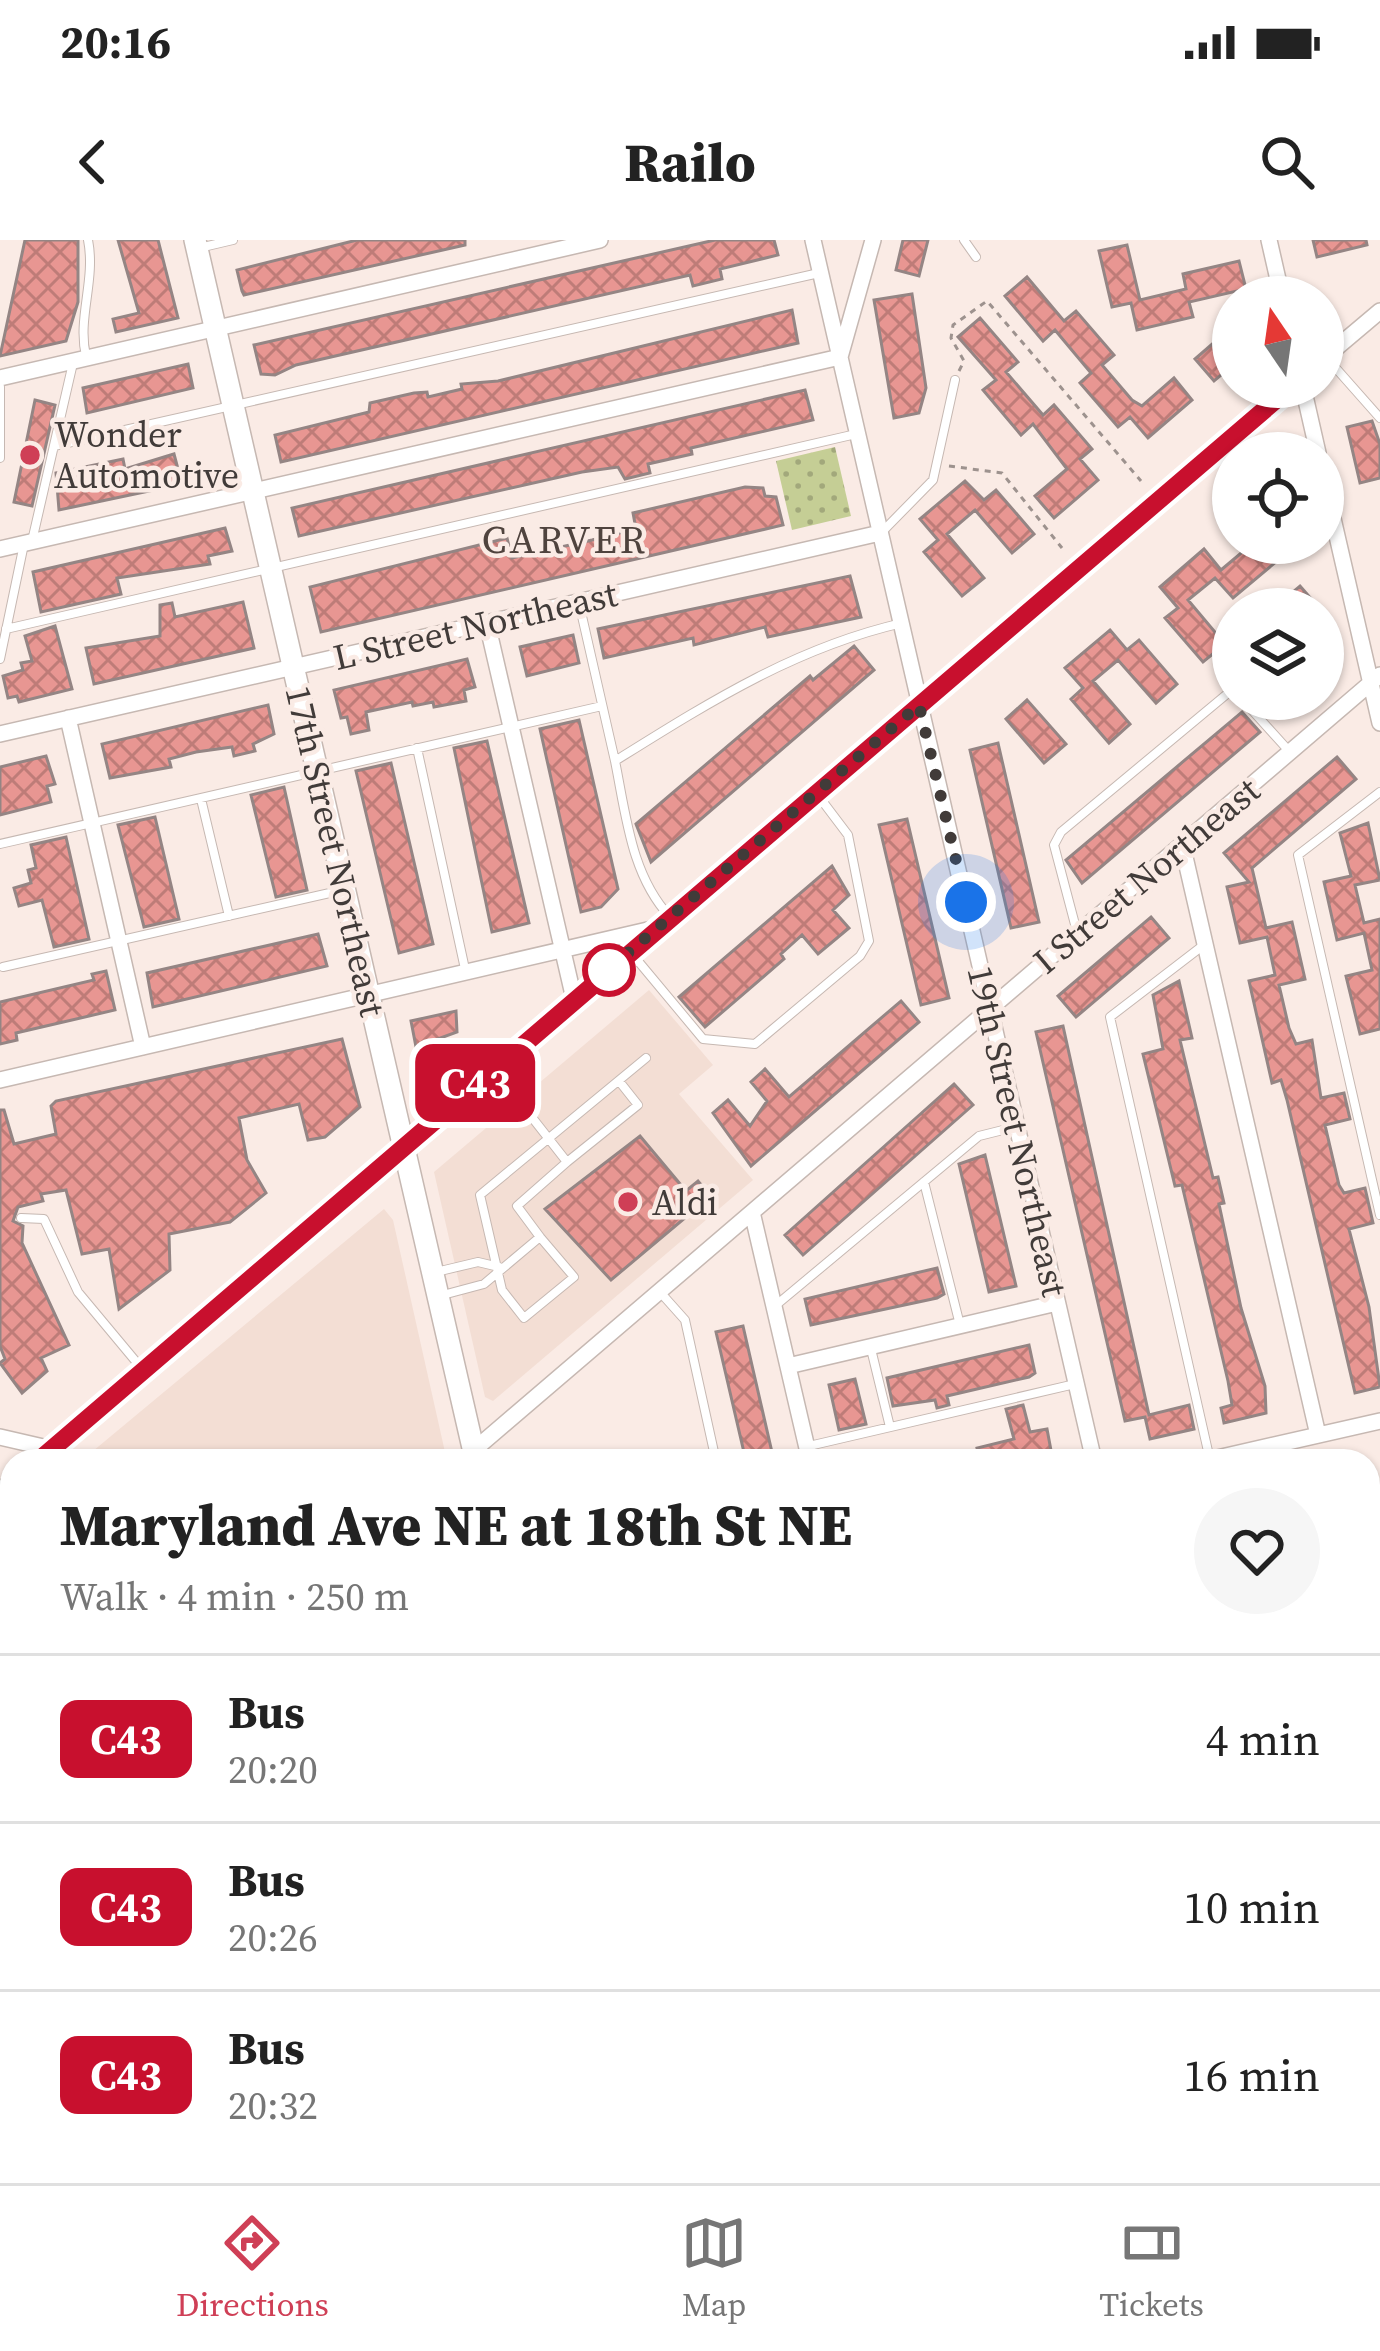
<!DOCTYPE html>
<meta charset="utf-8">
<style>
:root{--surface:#fff;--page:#f6f6f6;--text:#222;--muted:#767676;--line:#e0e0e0;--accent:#cf3f56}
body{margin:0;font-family:"Source Serif 4",serif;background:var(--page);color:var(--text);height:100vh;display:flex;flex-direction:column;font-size:45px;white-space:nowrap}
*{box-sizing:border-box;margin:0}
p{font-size:39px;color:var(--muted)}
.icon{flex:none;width:66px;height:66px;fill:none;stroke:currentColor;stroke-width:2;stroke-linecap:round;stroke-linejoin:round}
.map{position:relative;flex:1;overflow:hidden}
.drawer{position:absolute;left:0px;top:1209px;width:1380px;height:735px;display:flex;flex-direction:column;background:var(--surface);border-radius:36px 36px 0 0;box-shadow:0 3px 9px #0004}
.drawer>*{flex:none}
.badge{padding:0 24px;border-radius:18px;font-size:42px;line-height:78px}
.needle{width:78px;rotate:347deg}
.controls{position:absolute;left:1212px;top:36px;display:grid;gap:24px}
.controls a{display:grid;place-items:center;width:132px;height:132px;border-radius:50%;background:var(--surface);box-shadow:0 3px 9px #0004;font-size:60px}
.you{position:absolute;width:60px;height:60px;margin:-30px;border:9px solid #fff;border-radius:50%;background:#1a73e8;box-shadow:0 0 0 18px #1a73e833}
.map>.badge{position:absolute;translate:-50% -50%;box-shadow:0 0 0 6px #fff}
.round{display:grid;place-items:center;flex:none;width:126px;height:126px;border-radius:63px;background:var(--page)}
.overview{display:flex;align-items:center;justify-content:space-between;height:204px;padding:0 60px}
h1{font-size:57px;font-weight:800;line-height:90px}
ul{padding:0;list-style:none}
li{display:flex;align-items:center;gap:36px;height:168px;padding:0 60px;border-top:3px solid var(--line)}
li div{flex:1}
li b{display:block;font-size:45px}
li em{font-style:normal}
li .badge{min-width:132px;font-weight:700;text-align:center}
.status{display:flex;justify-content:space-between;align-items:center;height:84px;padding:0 60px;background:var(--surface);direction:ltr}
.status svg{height:33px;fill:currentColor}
header{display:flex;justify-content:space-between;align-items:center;height:156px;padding:0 60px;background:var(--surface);font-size:54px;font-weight:800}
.dock{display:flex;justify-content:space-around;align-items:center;height:168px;border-top:3px solid var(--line);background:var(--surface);font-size:33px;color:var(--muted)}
.dock a{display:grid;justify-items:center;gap:6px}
.dock .active{color:var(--accent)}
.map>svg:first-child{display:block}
</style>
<div class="status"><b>20:16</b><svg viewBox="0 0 49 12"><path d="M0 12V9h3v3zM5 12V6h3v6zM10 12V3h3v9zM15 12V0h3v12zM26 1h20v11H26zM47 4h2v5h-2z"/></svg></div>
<header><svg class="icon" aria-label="back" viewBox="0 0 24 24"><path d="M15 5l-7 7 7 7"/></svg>Railo<svg class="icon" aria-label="search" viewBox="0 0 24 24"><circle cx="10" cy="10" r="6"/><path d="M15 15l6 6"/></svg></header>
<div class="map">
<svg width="1380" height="1943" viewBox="0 0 1380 1943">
<defs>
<pattern id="grass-dots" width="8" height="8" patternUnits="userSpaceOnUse" patternTransform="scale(3)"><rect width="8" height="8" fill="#c5ce95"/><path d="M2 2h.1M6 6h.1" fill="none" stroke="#a2a87b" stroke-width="1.8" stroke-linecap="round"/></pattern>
<pattern id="building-cross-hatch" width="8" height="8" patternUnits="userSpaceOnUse" patternTransform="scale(3)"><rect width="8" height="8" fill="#e89692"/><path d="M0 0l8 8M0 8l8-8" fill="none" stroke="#be7c78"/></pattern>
</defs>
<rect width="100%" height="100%" fill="#faebe5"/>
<!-- built -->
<path fill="#f3ded4" d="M649,750L713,825L679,854L753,940L493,1161L485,1157L434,932Z
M384,969L393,980L447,1221H81Z
M12,1279V1564H0V1289Z"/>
<!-- grass -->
<path fill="url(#grass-dots)" d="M835,207L851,276L792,290L776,221Z"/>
<!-- building -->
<path fill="url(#building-cross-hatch)" stroke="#948584" stroke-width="3" d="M25,0H78V62L66,101L0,116Z
M118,0H158L178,78L116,92L113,79L139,73Z
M357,0H465V5L244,55L242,51L237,30Z
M715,0H774L778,15L720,29L722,39L693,46L690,35L296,125L275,135L261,134L254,105Z
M903,0H928L919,36L896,30Z
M1313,0H1366L1367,5L1317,17Z
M1127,5L1140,60L1186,49L1183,34L1239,21L1246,49L1189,62L1193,77L1137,90L1131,63L1112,67L1099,11Z
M1027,37L1064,81L1076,71L1114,115L1102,125L1132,160L1142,166L1174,138L1192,160L1148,198L1130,177L1118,187L1080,143L1091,133L1055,90L1043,101L1005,56Z
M912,54L926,148L919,173L894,178L874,60Z
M792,70L798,103L281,222L275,195L369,172L370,163L414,153L427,152L428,157L462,149L461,144L498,141Z
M980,78L1018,122L1006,132L1043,175L1054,165L1092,209L1080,219L1098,240L1054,278L1035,256L1067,229L1033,184L1021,195L983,150L996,140L958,97Z
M1233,86V125L1214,141L1195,119Z
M188,124L193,148L87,173L83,148Z
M805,150L813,180L691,208L692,214L648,224L650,233L625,239L618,227L582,232L299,296L292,268Z
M35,160L55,165L32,266L14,262Z
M1372,181L1380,204V238L1360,243L1347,187Z
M174,214L182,244L59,270L56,233L123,219L125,229Z
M965,241L984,260L996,250L1034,294L1012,313L975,270L947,294L984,338L962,356L924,312L938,300L920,279Z
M745,247L763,248L765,256L776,257L783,285L321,392L310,347L507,298L512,318L592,300L636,289L633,273Z
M225,288L232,311L208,316L210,324L117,338L121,354L41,372L33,332Z
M1253,303H1262L1277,321L1233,358L1215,338L1188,360L1225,404L1203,422L1165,378L1178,368L1160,347L1204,309L1221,330Z
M850,336L861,377L768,397L765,387L694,405L693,398L604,418L598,389Z
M1300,346L1320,369H1273Z
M243,362L254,408L94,444L86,408L160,396V365L172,363L175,377Z
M55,386L72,449L19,462L17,456L8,458L3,436L23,430L21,423L32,421L25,396Z
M1110,390L1127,410L1139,400L1177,444L1156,463L1118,420L1093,441L1130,484L1109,503L1071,459L1083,448L1065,428Z
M573,395L579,423L527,436L520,407Z
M854,406L874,430L651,622L636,584L810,436L813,440Z
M467,419L475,447L464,450L466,461L434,467L433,462L413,466L412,462L366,472L369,490L351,494L347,477L341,478L334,450Z
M1027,460L1066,504L1044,523L1006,479Z
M268,465L274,494L253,504L255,511L234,516L232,507L196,512L169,519L171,527L110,538L102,504Z
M1242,472L1260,492L1082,643L1066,620Z
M579,480L618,649L601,667L581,672L540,489Z
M487,501L529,683L492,692L454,508Z
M998,503L1039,682L1011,688L970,510Z
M46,516L55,544L47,546L51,562L0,575V527Z
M1337,517L1356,539L1252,628L1266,688L1292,682L1305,739L1279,745L1289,788L1296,804L1312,800L1321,858L1344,853L1350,879L1325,885L1339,945L1344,953L1365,948L1373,983L1349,989L1369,1067L1380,1147L1355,1153L1287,860L1281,840L1272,843L1249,741L1275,735L1267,697L1240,703L1227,647L1249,642L1224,613Z
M391,523L433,704L399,713L356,531Z
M284,547L307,650L276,657L251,555Z
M155,577L179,679L144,687L118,585Z
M907,579L949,758L921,765L879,585Z
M1368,583L1380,640L1355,645L1364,683L1380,679V789L1360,794L1346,736L1372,730L1364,693L1337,700L1324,642L1351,636L1340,593Z
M66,597L89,699L54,707L42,660L19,666L14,648L31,643L28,630L36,628L31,605Z
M832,626L849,655L833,670L849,688L818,714L802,695L781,714L784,719L705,787L679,757Z
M1151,677L1169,698L1076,777L1058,756Z
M318,694L327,726L153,767L147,733Z
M106,731L115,770L16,793L17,800L0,804V762L94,740L92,734Z
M1179,741L1192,798L1180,800L1213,938L1218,937L1224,963L1219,964L1241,1068L1265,1146L1266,1173L1224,1183L1221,1168L1232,1165L1228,1141L1182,945L1175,946L1143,814L1163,809L1153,755Z
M901,761L919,782L751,926L713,873L728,860L750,886L767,861L751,842L765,829L789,857Z
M456,771L457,792L416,807L411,781Z
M1063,786L1149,1175L1189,1165L1194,1189L1150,1199L1145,1177L1125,1181L1036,792Z
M342,799L360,867L325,897L308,900L299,864L239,878L247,920L266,953L230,982L169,994L170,1030L119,1069L109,1009L82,1014L66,950L41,954L43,961L18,967L13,981L23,986L22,1003L69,1105L41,1118L47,1131L22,1153L0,1123L5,1119L0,1106V870H4L14,904L56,894L51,866L56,861Z
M954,844L973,865L803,1015L785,995Z
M640,896L686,951L698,941L711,956L611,1040L545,969Z
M985,915L1016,1046L989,1052L959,924Z
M937,1028L944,1054L937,1058L811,1085L805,1059Z
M743,1086L754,1134L774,1221H746L716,1092Z
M1029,1105L1035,1133L1029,1137L947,1156L949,1165L937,1168L935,1160L893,1166L887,1138Z
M855,1139L866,1184L839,1190L829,1145Z
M1023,1165L1030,1192L1047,1189L1053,1221H980L977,1208L1014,1199L1006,1169Z"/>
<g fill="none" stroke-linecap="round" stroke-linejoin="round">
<defs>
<path id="lane" d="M964,0L976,17
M199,8L233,0
M86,116C77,78 96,40 88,0
M1326,117L1380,178
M0,147V218
M54,206L819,33
M881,293L933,240L955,140
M32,301L73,123
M579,363L615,521
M6,389L856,194
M0,419L24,304
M1242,459L1289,511
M417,508L465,729
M1380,552L1298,615L1380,975
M201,559L229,676
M0,604L602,466
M670,677C631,635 626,575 615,521C708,463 794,408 902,383
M1077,692L1054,605L1061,592L1233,449
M1205,704L1110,777L1210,1220
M633,715L703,799L755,804L860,716L869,701L848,595L817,554
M3,727L343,650
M567,922L638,865L619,841
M924,942L960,1085
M21,978L44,979L78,1052L143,1130
M540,997L574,1037L524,1078L502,1050L480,955L646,818
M436,1032L478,1022L499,1027
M660,1052L685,1080L716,1221
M439,1056L484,1044L540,997L517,966L567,922L494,829
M775,1066L979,896L1015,887
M871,1109L890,1187
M809,1206L1075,1144
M1368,1289L1380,1286
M1368,1490L1380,1489
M10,1577L4,1573V1552L12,1550
M1368,1743H1380
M0,1894H12
M106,1932V1943
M1043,1932V1943
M973,1943L974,1932"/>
<path id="street" d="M813,0L1094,1221
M1269,0L1282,57
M1323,119L1380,71
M0,138L600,0
M1303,147L1318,213
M1323,235L1380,483
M0,309L840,117L873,0
M487,383L574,759
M68,478L143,807
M0,494L880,293
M1182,604L1318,1195
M0,840L652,689
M404,908L1291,147
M752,972L810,1221
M788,1126L1057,1063
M0,1197L52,1209
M474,1210L1380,435
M1204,1221L1380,1181
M1368,1385L1380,1382
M11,1591L12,1682
M13,1932V1943
M894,1943V1932"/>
<path id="secondary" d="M195,0L476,1221
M38,1221L404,908
M0,1255L12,1244
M1129,1932V1943
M500,1943V1932"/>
<path id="primary" d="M1368,1586H1380
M0,1590L12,1591
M1368,1625H1380
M0,1633H12"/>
</defs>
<!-- lane casing -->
<use href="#lane" stroke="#c6b8b2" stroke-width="10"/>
<!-- street casing -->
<use href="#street" stroke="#c6b8b2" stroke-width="18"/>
<!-- secondary casing -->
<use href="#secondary" stroke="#c6b8b2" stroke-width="24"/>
<!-- primary casing -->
<use href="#primary" stroke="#cecccc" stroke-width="27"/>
<!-- path -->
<path stroke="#9d928e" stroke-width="3" stroke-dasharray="6 6" stroke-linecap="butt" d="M959,131L964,121L951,98L953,85L987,61L1141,241
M949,226L1002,233L1062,308
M0,1759H12"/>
<!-- lane -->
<use href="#lane" stroke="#fff" stroke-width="8"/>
<!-- street -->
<use href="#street" stroke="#fff" stroke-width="15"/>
<!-- secondary -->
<use href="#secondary" stroke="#fff" stroke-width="21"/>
<!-- primary -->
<use href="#primary" stroke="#c7dba5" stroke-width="24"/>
</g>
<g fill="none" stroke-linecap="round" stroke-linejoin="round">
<defs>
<path id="line" d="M38,1221L1291,147"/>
</defs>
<!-- line casing -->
<use href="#line" stroke="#fff" stroke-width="27"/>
<!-- line -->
<use href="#line" stroke="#c8102e" stroke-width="18"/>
<!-- walk -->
<path stroke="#413b39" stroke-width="12" stroke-dasharray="0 21.6" d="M609,730L602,735L919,465L966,662"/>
</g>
<!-- markers -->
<g fill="#cf3f56" stroke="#faebe5" stroke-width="4.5">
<circle cx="30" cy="215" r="12"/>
<circle cx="628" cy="962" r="12"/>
</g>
<circle fill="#fff" stroke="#c8102e" stroke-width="6" cx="609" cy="730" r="24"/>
<g text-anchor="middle" stroke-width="9" stroke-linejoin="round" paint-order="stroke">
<!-- poi labels -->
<g font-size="36" fill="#413b39" stroke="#faebe5" text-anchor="start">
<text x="54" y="207">Wonder<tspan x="54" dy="41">Automotive</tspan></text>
<text x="652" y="975">Aldi</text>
</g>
<!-- street labels -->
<g font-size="36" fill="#413b39" stroke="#faebe5">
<text transform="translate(475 385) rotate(-13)" y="13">L Street Northeast</text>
<text transform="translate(336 611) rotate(77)" y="13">17th Street Northeast</text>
<text transform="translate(1146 635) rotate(-40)" y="13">I Street Northeast</text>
<text transform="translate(1018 891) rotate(77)" y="13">19th Street Northeast</text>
</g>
<!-- neighbourhood labels -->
<g font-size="39" letter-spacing="3" fill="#4f433e" stroke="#faebe5">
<text x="565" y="313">CARVER</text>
</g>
</g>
</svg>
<div class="controls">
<a><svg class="needle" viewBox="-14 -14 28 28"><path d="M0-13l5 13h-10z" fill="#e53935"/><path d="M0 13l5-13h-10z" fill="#767676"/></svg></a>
<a><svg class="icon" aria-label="locate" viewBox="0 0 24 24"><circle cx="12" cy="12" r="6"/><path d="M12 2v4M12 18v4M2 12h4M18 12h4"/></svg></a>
<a><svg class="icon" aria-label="layers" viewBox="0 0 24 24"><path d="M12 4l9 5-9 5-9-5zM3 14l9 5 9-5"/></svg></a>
</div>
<div class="you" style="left:966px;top:662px"></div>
<b class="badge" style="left:475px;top:843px;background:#c8102e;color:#fff">C43</b>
<section class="drawer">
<div class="overview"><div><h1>Maryland Ave NE at 18th St NE</h1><p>Walk · 4 min · 250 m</p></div><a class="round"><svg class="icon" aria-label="heart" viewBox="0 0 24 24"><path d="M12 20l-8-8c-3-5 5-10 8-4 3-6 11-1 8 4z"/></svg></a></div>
<ul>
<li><span class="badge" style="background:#c8102e;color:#fff">C43</span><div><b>Bus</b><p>20:20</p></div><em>4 min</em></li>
<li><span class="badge" style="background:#c8102e;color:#fff">C43</span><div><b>Bus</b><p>20:26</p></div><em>10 min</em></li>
<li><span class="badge" style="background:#c8102e;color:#fff">C43</span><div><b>Bus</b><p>20:32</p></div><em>16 min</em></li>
</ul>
</section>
</div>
<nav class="dock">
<a class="active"><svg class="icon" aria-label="directions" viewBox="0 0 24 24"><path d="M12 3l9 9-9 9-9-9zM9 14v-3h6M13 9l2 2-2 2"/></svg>Directions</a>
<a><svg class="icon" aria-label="map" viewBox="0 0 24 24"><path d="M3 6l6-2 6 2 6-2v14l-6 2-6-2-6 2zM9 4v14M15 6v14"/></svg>Map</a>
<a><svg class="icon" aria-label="tickets" viewBox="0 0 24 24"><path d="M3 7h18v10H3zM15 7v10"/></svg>Tickets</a>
</nav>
